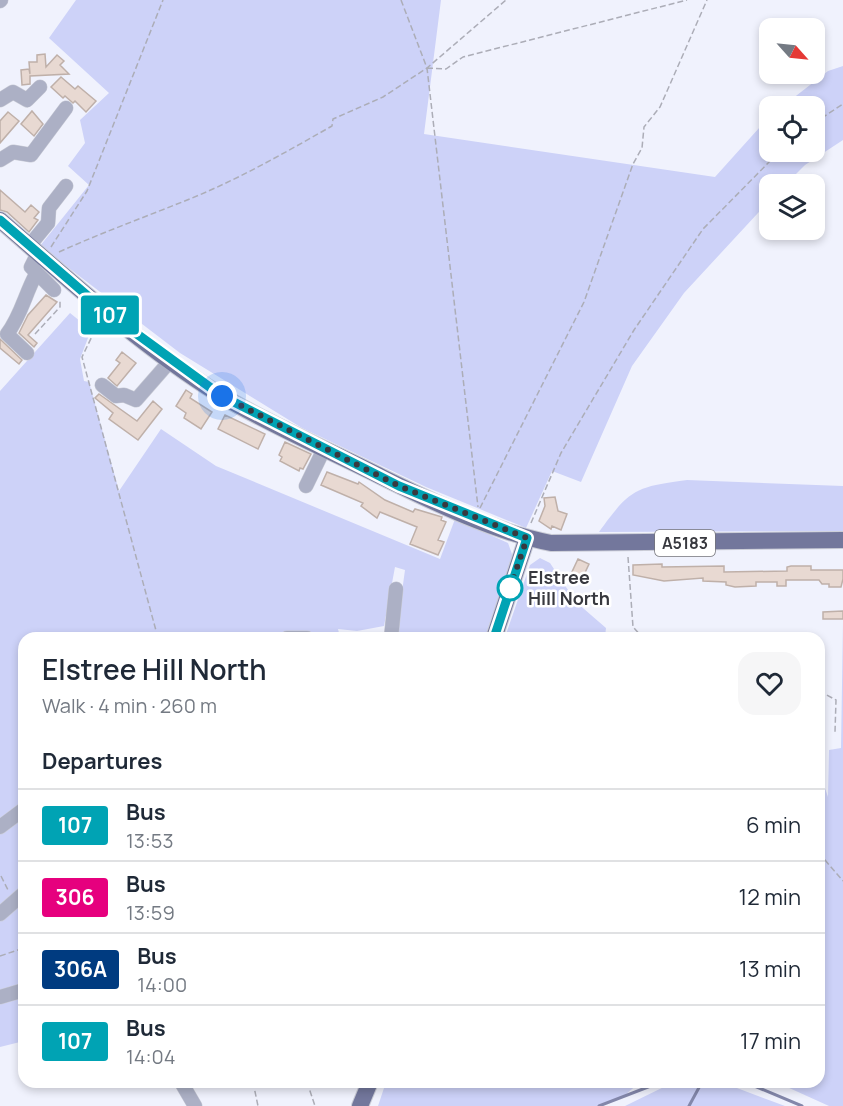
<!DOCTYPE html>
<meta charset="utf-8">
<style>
:root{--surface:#fff;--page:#f6f6f7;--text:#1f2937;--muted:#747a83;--line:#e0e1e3}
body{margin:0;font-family:Manrope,sans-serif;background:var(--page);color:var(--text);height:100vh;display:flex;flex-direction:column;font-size:22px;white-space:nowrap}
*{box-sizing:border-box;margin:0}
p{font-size:20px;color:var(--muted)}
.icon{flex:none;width:33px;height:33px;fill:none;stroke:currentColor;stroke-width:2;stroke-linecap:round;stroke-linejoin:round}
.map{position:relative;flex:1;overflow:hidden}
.side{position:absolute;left:18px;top:632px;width:807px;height:456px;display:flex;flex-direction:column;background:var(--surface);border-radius:18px;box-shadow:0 3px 9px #0003}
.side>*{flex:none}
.badge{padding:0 12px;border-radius:4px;font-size:21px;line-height:39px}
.needle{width:39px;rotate:117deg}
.buttons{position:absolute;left:759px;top:18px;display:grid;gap:12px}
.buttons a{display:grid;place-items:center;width:66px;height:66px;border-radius:12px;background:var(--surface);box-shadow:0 3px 9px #0003;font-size:30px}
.you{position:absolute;width:30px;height:30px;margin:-15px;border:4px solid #fff;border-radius:50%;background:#1a73e8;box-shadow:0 0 0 9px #1a73e833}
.map>.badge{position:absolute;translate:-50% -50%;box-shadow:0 0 0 3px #fff}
h2{padding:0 24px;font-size:22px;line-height:54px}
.round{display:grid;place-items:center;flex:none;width:63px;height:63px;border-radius:18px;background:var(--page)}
.overview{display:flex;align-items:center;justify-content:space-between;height:102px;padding:0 24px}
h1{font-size:28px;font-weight:600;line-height:45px}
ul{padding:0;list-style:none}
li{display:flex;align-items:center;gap:18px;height:72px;padding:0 24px;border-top:2px solid var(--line)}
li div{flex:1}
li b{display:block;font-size:22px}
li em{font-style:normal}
li .badge{min-width:66px;font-weight:700;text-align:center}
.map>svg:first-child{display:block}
</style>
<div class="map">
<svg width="843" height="1106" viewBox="0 0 843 1106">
<rect width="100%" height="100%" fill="#f0f2fd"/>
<!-- green -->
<path fill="#cdd2f8" d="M76,0H441L424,134L715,177L769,117L770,152H814V106H783L828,71L843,66V140L805,165L786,184H770L769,201L684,293L632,366L581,482L552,471L526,528L426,487L302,428L180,353L40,246L89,185L68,166L85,143L80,120L109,93L49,38Z
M70,313L91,330L80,359L84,381L89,382L119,491L161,429L216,466L440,559L455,519L508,543L513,557L485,637L396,635L405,570L395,567L384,626L357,631L338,629L340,637L24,638V1041L0,1047V391Z
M687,480L843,486V531L599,532C630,489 635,487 687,480Z
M540,558L550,563L576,602L606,628L605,637H505L530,565Z
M843,622V1106H829L776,1082H819V780L824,785L828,797L829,750L841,748Z
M386,1082H640L624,1096L597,1106H378Z
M674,1082H721L785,1106H625Z"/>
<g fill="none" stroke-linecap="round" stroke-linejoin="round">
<!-- stream -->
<path stroke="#8387aa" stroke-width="3" d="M745,1082L802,1106
M599,1106L661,1082
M689,1106L702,1082"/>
</g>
<!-- building -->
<path fill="#e8d9d2" stroke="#bfb0a9" stroke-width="1.5" d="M45,54L46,67L57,55L64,61L60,65L69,74L30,76V84L22,85L21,70L29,69L30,74L29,62H37V55Z
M61,77L75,89L78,86L96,101L86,112L75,101L73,103L65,96L63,98L51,87Z
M32,111L43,124L34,136L21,124Z
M8,112L19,121L0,143V121Z
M0,190L25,212L31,205L39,212L34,218L38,220L29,232L7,212L0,210Z
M46,295L57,302L28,335L37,343L34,347L19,333L28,315Z
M0,339L22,360L19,364L0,348Z
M122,352L136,363L117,386L108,378L120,363L116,360Z
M186,390L192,394L190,398L212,412L201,429L184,418L186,413L176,406Z
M99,394L137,421L153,401L162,409L138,440L109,419L113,413L95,398Z
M225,415L265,434L258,449L218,429Z
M285,442L311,454L303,469L300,468L299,471L280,461L282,457L279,455Z
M327,472L358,484L359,482L385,500L413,512L415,509L442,517L441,520L446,522L438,540L444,542L438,555L410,544L417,527L380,512L377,518L361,506L363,503L321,485Z
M555,497L558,511L567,514L561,530L552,526L551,529L539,521L545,506L544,498Z
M578,559L589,564L582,579L571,574Z
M662,564V567L724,566V572L787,571V567L791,566H811V570H843V579L841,587H829V584H822L819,580H786V586H777V582H756V586L735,587L726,585V582L703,581V578L664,581L633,575V565Z
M843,611V619H823V612Z"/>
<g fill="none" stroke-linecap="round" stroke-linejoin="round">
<defs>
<path id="minor" d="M0,1L1,0
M0,100L13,92L27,100L40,87
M0,160L13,152L31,155L66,108
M29,246L48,223L49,208L66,186
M38,253L31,267L54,290
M27,353L7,334C21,316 25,294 36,274
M102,385L116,396L124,395L136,400L171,360
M306,486L324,449
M287,638H307
M391,638L396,589
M0,827L24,809
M0,914L24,893
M0,997L24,990
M181,1082L195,1106"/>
<path id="major" d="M0,220C70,281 141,346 220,395C270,425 326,449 378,475C433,502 491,531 551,543L843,540
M494,638L527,538
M360,1106L370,1082"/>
</defs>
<!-- minor casing -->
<use href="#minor" stroke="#cbcdd7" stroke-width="15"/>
<!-- major casing -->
<use href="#major" stroke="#cbcdd7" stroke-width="18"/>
<!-- path -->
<path stroke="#acadb7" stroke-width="1.5" stroke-dasharray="6 3" stroke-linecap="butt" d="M401,0L427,68L478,507
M427,68L446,69L463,57L687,0
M814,123L843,104
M51,247L87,191L163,0
M59,252C103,232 148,216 192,198C241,178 286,152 332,126L333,119L383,97L427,68L506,0
M99,322L82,357L158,638
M35,334L60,307V301
M480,508L584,302L633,164L642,148L644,127L660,107L707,0
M531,523L561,453L634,330L703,229L779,152
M628,557L633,627L643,638
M819,691L836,700L835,732
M819,853L843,881
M1,876L9,892
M0,956L24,948
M253,1082L258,1106
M307,1082L315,1106"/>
<!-- minor -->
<use href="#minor" stroke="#acb0c5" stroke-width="14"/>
<!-- major -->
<use href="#major" stroke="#73779c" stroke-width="16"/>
</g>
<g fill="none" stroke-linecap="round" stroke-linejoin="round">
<defs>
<path id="line" d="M0,220L104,310L222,396L399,486L527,538L494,638"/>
</defs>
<!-- line casing -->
<use href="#line" stroke="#fff" stroke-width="14"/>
<!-- line -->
<use href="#line" stroke="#00a3b4" stroke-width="9"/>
<!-- walk -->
<path stroke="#38393f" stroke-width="6" stroke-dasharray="0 10.8" d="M222,396L399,486L527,538L510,588"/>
</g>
<!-- markers -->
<circle fill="#fff" stroke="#00a3b4" stroke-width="3" cx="510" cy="588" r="12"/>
<g text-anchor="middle" stroke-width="5" stroke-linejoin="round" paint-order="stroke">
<!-- shield labels -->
<rect fill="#fff" stroke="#747479" stroke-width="1.5" x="655" y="530" width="60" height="26" rx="4.5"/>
<g font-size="16" font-weight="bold" fill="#38393f">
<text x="685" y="549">A5183</text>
</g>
<!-- stop labels -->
<g font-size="18" font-weight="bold" fill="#38393f" stroke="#fff" text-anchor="start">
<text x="528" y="584">Elstree<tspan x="528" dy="21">Hill North</tspan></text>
</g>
</g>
</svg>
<div class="buttons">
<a><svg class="needle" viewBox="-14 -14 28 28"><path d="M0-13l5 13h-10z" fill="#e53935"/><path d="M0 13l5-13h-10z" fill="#747a83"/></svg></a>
<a><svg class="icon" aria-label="locate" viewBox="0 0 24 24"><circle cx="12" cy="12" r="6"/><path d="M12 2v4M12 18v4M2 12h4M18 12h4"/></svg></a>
<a><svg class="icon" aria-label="layers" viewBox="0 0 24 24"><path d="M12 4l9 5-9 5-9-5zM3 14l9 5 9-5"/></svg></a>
</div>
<div class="you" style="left:222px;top:396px"></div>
<b class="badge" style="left:110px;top:315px;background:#00a3b4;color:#fff">107</b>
<section class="side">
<div class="overview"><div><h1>Elstree Hill North</h1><p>Walk · 4 min · 260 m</p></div><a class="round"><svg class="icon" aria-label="heart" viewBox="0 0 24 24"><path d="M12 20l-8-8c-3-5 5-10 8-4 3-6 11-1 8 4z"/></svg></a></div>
<h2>Departures</h2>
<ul>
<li><span class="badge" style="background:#00a3b4;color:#fff">107</span><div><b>Bus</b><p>13:53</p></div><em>6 min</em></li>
<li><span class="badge" style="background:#e6007e;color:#fff">306</span><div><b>Bus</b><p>13:59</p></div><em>12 min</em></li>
<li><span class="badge" style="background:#003b80;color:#fff">306A</span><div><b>Bus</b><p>14:00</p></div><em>13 min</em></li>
<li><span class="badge" style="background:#00a3b4;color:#fff">107</span><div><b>Bus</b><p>14:04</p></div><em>17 min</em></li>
</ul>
</section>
</div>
